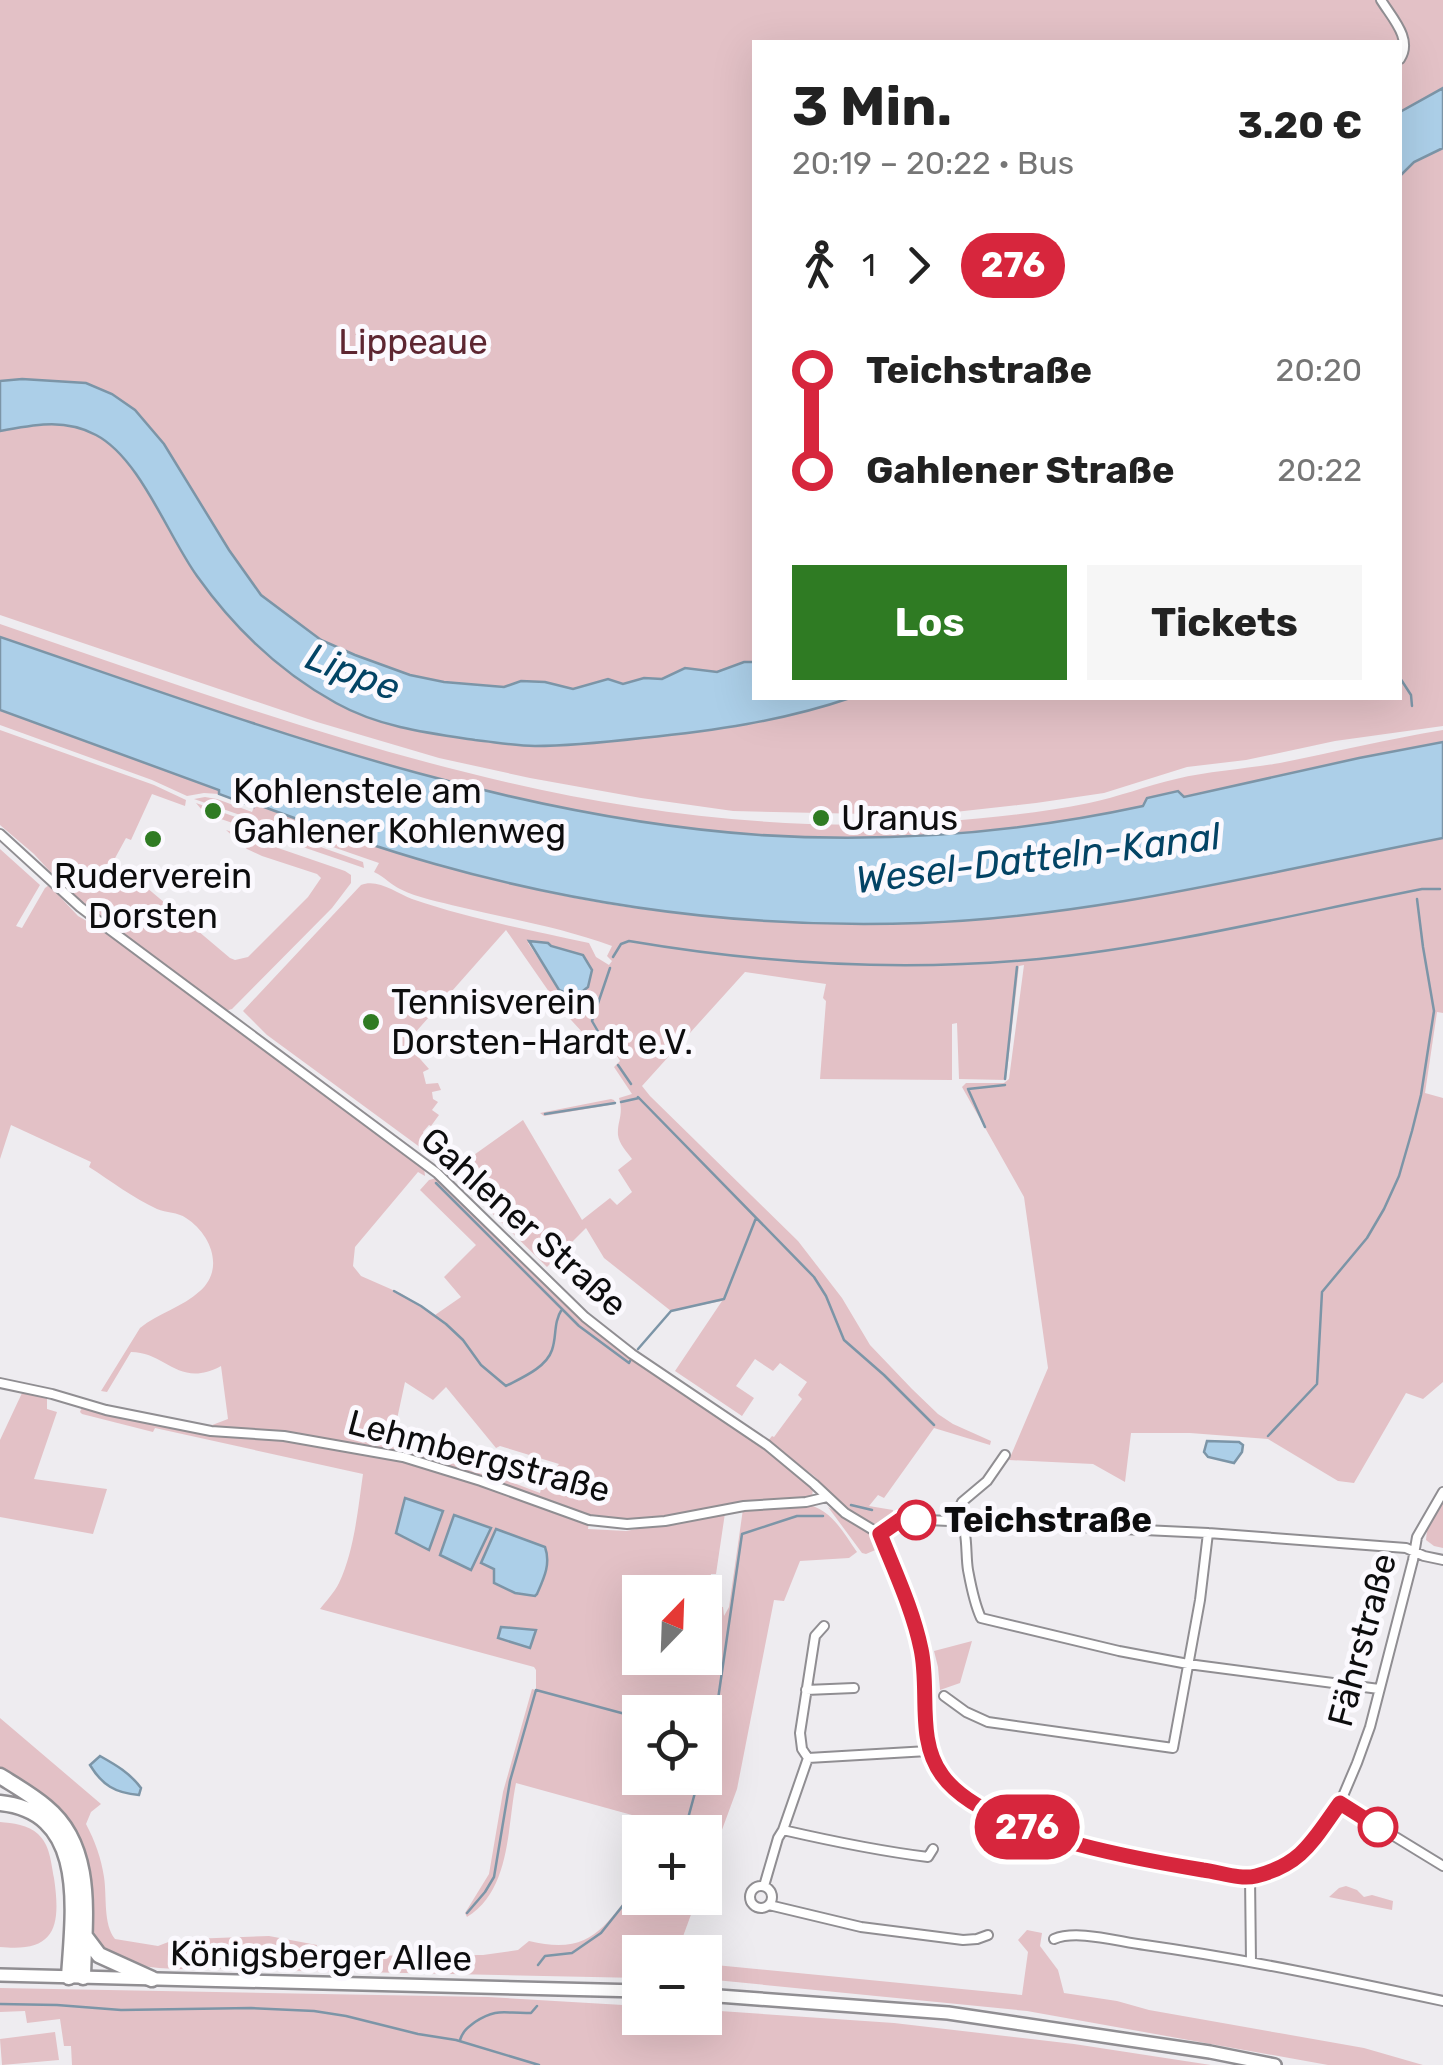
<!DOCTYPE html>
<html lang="de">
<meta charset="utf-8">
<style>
:root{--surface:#fff;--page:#f6f6f6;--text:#222;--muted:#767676;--accent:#2f7b23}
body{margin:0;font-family:Rubik,sans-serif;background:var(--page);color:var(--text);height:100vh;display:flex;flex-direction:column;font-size:38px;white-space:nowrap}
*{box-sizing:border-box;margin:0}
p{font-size:32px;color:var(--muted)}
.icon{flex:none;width:55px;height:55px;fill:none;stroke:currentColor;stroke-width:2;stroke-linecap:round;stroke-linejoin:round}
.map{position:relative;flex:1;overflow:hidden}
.panel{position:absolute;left:752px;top:40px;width:650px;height:660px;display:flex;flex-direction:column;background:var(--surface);border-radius:0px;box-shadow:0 10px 40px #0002}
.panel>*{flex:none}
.badge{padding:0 20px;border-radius:32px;font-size:35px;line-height:65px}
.needle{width:65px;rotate:23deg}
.tools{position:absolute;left:622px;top:1575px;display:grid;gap:20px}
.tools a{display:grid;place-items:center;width:100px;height:100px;border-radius:0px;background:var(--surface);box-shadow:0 10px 40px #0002;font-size:50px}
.map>.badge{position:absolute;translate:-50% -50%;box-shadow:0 0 0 5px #fff}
.legs{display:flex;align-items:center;gap:15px;height:110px;padding:0 40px;font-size:32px}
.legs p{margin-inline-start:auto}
.summary{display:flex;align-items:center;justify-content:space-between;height:170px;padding:0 40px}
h1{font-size:55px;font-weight:700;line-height:75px}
.cta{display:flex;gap:20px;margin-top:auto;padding:20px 40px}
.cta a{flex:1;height:115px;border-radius:0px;background:var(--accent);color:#fff;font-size:40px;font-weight:700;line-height:115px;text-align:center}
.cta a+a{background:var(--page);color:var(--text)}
ul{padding:0 40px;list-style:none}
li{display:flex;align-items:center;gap:35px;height:100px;font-size:38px}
li i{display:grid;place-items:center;width:15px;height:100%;margin:0 12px;background:currentColor}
li i::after{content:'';width:25px;height:25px;margin:-12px;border:8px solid;border-radius:50%;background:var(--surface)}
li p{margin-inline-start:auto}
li:first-child i{background:linear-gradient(#0000 50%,currentColor 0)}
li:last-child i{background:linear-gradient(currentColor 50%,#0000 0)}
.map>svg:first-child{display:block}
</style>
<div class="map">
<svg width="1443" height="2065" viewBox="0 0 1443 2065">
<rect width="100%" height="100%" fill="#eeecf0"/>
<!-- green -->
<path fill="#e3c1c6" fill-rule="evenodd" d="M0,0H1443V726L1335,741L1246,760L1187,767L1104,793L1036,803L955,812L867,814L733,811L641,798L530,778L439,758L317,722L0,615ZM755,42H1400V698H755Z
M0,624C309,730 606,844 939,822C988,818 1040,813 1089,803C1118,797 1146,786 1176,779C1210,771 1246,769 1280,763C1335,752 1388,739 1443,730V742L1387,752L1183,797L1179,794L1147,801L1144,806C1018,833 888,843 760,835C498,818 246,721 0,638Z
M0,710L220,790L219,794L204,793L187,796L152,780L0,725Z
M0,730L154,785L186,800L185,806L152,794L131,840L126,838L114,860L230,958L235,960L248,957L308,897L321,878L317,874L262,856L247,849L226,830L345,871L351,875V883L332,908L232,1009L225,1011L80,900L63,886L64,877L61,875L56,878L34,854L0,825Z
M205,797L217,799L252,812L255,804C381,849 509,891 642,909C734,922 828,926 921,923C1093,917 1274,871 1443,838V1013L1437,1012L1425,1093L1443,1098V1382L1423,1399L1406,1393L1354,1483L1338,1481L1268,1439L1190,1433H1131L1125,1482L1093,1464L1009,1460L1048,1368L1024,1197L962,1087L966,1083H1004L1009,1079L1024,965L1019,966L1006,1080L959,1079L957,1023L952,1024V1080L820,1079L826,1001L823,998L826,984L745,972L642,1086L650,1096L798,1241L842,1298L870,1345L912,1389L938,1414L953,1424L991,1441L990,1445L934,1428L884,1498L878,1495L869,1506L893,1510L892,1518L877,1526L857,1516L845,1507L814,1476L768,1441L772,1436L774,1437L802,1399L798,1395L807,1382L780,1363L773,1371L755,1359L736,1386L754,1398L742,1416L675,1371L722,1301L671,1311L604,1258L586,1228L547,1267L450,1172L523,1120L582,1220L610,1198L617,1205L632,1192L618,1170L632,1159C627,1152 619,1144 618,1135C617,1121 624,1115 619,1098L632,1094L614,1067L620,1061L617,1056L597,1055L583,1033L561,1009L506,930L406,1043L429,1069L423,1072L426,1084L438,1083L441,1090L432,1092L433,1099L438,1102L432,1110L439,1115L431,1126L429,1125L423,1132C426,1140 438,1147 444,1155L432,1156L267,1035L243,1011L361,885C377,878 397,893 412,899C470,919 530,930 589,943L596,957L609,965L612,961L607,956L612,946C563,928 510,919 460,907C440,902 418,898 400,889C391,885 385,877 374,872L379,863L194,799ZM528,943L542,944L583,955L559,989Z
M196,803L363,862L364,868L218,818L202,810Z
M0,849L40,885L16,926L22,928L45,888L49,885L78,916L106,932L424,1167L425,1176L418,1172L355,1247L353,1266L361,1276L402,1294L435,1315L461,1297L444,1277L476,1245L420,1190L429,1180L437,1178L590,1327C637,1364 688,1397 738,1431C764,1448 793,1466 813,1489L812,1497L637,1520L607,1519L582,1514L383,1449L234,1428L207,1427L228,1419L221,1366C179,1389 166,1352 131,1352L107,1392L101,1391L140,1328C158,1313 183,1307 200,1291C225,1269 211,1234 186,1218C178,1212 166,1213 157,1209C133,1198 111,1181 89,1167L91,1162L11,1125L0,1159ZM405,1382L433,1400L446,1387L496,1448L500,1446L559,1464L542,1485L540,1493L511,1482L471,1471L408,1445L401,1437L394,1433Z
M611,1099L614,1100L616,1104L544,1116L540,1113Z
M22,1393L47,1398V1409L57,1412L34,1479L107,1489L93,1534L0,1517V1440Z
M82,1407L105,1412L297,1440C328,1448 359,1450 389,1457C457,1473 523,1499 589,1522L588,1529L626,1531L725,1513L716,1574H711L706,1604L723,1607L724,1616L729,1607L743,1509L804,1504C831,1508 843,1532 857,1552L849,1558L800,1561L784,1601L774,1600L737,1789L705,1876V1832H677L679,1828L516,1783C507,1827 511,1890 467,1917L465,1913L489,1874L503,1792L532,1689L536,1690V1670L534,1667L320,1609C326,1601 334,1593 339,1583C354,1552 358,1509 363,1474L155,1428L153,1432L82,1414L80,1412ZM640,1592H705V1658H640ZM640,1712H705V1778H640Z
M1443,1502V1548L1434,1546L1426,1540L1427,1530Z
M828,1507L871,1533L880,1548L866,1554L862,1553Z
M972,1641L960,1683L940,1690L938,1667L934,1651Z
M0,1718L101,1804L91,1812L86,1824C95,1841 101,1858 104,1877C107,1896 103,1924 115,1939L158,1946L171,1941L190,1939L269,1936L317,1945L314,1956L483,1955L518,1950L529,1941C593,1957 606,1924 640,1880V1898H697L681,1942V1952H640V1978L224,1969C186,1968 97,1977 89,1927C86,1902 92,1874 83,1850C77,1836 15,1785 0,1770Z
M0,1822C12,1823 29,1825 38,1834C50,1845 51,1862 54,1878C61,1926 56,1953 0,1947Z
M1346,1886L1357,1890L1364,1897L1372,1895L1393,1901L1392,1910L1329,1897L1339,1888Z
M1027,1930L1042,1933L1040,1946L1058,1970L1064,1993L1117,2001L1149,2010L1364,2048L1423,2065H1328L1027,2011L705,1979V1964L1022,1995L1028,1952L1018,1940Z
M0,1988L488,1997L640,2006V2018H705V2010L894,2023L1074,2044L1211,2065H72L71,2046H64L60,2019L27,2023L25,2011L0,2012Z
M55,2032L59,2060L2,2065L0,2039Z"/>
<!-- water -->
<path fill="#accfe8" stroke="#7c95a7" stroke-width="2.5" d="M1443,88V148L1414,162L1400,176V112Z
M22,379L86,383L112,394L135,410L164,444L229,550L261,595L321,640L355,655L410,675L444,682L504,687L521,681L545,682L573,689L608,679L623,684L644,678L662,679L685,668L717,672L744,662H754L755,698H850C783,721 712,731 642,738C607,742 571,746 535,746C515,746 495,742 475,740C427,733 379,727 336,703C280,672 234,628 197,576C168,536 140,458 96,435C64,418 34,425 0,431V381Z
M0,637C247,721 497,817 760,835C888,843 1018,833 1143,806L1147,798L1178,791L1184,797L1359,758L1443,742V838C1273,871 1095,917 921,923C757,929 594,909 435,864C375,847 315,826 256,804L254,807L219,794V790L0,710Z
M529,941L548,943L551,946L583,955L592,970L588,987L579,994H569L559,990Z
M1207,1441L1239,1442L1243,1445L1242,1452L1234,1463L1208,1457L1204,1452Z
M405,1498L443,1511L429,1550L396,1533Z
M454,1515L491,1528L471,1570L440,1555Z
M496,1529L545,1547C551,1564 544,1578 537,1594L535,1596L515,1593L494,1583V1569L481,1563Z
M501,1627L536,1630L530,1648L498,1638Z
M100,1756C116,1765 130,1773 141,1788L139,1795C115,1793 102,1785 90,1765Z"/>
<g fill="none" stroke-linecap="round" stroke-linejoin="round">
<!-- stream -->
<path stroke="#7c95a7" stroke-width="2.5" d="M1400,678L1411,695L1412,706
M613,957L621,944L629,941C764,964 903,972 1039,959C1168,946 1295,914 1422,889H1440
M610,968L592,1021L611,1054
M618,1065L631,1084
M1005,1079L1017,967
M638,1097L814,1277L826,1296L844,1340L884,1375L934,1425
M621,1102L639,1098
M545,1114L615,1103
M985,1127L968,1089L1005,1085
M436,1183L579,1326L629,1363L630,1361
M394,1291L421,1306L446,1324L463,1340L481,1365L506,1386C521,1378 546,1368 552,1350C557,1336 553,1323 562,1309
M638,1349L671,1311L724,1299L756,1218
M1268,1436L1317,1384L1322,1292L1367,1238L1384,1209L1399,1176L1412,1131L1421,1095L1434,1011L1423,947L1417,899
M851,1505L872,1510
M705,1752L715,1720L742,1534L797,1516H823
M687,1822L699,1778
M680,1832L683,1828
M467,1913L485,1892L494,1877L510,1781L536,1690L640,1718
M538,1965L545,1956L572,1953L601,1933L640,1884
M0,2004L57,2005L121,2010L251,2008L314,2011L346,2016L418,2034L456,2040L539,2065
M460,2040C463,2031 467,2028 475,2022C498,2007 505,2014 531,2013L537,2006"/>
<defs>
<path id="minor" d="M1381,0C1392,18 1413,39 1400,59
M0,834L80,907L109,929L437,1173L585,1317L632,1354L767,1445L814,1484L845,1513L880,1534L916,1627L923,1656L928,1751L943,1778L970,1802L992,1814L1042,1833L1156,1863L1250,1877L1290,1863L1305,1852L1340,1803L1357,1763L1370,1727L1413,1560L1417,1537L1443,1492
M0,1383L52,1394L106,1410L211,1431L284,1436L403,1457L481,1481L589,1520L627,1524L665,1521L744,1506L806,1502L827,1497
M1005,1455L987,1481L962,1502L957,1514C969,1529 965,1552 968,1570C971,1586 974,1603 981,1618L1119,1651L1188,1664L1379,1689
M880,1534L899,1520L906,1519L1208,1533L1406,1548L1424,1556L1443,1560
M806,1690L854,1688
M944,1696L966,1712L988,1722L1173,1748L1200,1600L1208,1533
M808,1758L802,1749L800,1733L815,1636L824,1626
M1340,1803L1443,1866
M783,1830C831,1841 879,1851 928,1857L933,1849
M1250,1877L1251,1962
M764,1886L778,1838L783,1830L808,1758L928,1751
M750 1897a11 11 0 1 1 22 0a11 11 0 1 1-22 0Z
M769,1905L861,1927L963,1940L977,1939L988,1935
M1054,1939C1077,1929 1119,1942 1145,1945C1245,1959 1344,1980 1443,2001"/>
<path id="secondary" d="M0,1975L640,1991
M705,1995L948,2013L1210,2052L1275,2065"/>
<path id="motorway" d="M0,1776C16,1786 32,1795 46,1807C96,1848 84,1919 83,1977
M0,1803C89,1812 73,1913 69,1977
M84,1935L99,1955L152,1979"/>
</defs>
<!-- minor casing -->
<use href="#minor" stroke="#908e92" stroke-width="12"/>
<!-- secondary casing -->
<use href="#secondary" stroke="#908e92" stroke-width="16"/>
<!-- motorway casing -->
<use href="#motorway" stroke="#908e92" stroke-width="19"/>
<!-- minor -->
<use href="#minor" stroke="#fff" stroke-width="8"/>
<!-- secondary -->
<use href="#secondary" stroke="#fff" stroke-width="11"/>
<!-- motorway -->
<use href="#motorway" stroke="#fff" stroke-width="14"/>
</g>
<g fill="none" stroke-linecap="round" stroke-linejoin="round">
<defs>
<path id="line-1" d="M916,1520H900L880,1534C895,1572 913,1610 921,1649C930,1690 916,1740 942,1775C983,1833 1136,1859 1203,1870C1220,1872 1240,1880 1256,1876C1303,1864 1313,1840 1340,1803L1378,1827"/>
</defs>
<!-- line-1 casing -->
<use href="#line-1" stroke="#fff" stroke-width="22"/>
<!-- line-1 -->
<use href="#line-1" stroke="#d7263d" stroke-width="15"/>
</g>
<!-- markers -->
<g fill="#2f7b23" stroke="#fbf9fe" stroke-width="4">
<circle cx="213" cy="811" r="10"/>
<circle cx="821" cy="818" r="10"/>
<circle cx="153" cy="839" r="10"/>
<circle cx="371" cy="1022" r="10"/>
</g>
<g fill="#fff" stroke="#d7263d" stroke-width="5">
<circle cx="916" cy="1520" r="18"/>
<circle cx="1378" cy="1827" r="18"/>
</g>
<g text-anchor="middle" stroke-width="10" stroke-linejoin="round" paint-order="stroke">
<!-- park labels -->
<g font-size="35" fill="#5d2631" stroke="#fbf9fe">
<text x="413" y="354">Lippeaue</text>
</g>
<!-- poi labels -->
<g font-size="35" fill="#0d0d0e" stroke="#fbf9fe" text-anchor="start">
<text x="233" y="803">Kohlenstele am<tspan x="233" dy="40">Gahlener Kohlenweg</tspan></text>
<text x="841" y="830">Uranus</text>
<text x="153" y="888" text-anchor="middle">Ruderverein<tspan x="153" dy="40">Dorsten</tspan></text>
<text x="391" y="1014">Tennisverein<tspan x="391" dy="40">Dorsten-Hardt e.V.</tspan></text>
</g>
<!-- street labels -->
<g font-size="35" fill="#0d0d0e" stroke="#fbf9fe">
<text transform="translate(524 1222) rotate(42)" y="12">Gahlener Straße</text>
<text transform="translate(479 1456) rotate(15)" y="12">Lehmbergstraße</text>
<text transform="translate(1362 1640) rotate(-75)" y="12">Fährstraße</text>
<text transform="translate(321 1956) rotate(1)" y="12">Königsberger Allee</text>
</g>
<!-- stop labels -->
<g font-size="35" font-weight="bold" fill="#0d0d0e" stroke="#fbf9fe" text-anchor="start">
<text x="944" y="1532">Teichstraße</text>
</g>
<!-- water labels -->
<g font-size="38" font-style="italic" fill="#034465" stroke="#fbf9fe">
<text transform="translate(353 672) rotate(21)" y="13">Lippe</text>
<text transform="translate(1038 858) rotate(-7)" y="13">Wesel-Datteln-Kanal</text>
</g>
</g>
</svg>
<div class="tools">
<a><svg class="needle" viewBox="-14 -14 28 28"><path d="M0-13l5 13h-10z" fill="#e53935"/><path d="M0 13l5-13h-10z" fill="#767676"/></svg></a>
<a><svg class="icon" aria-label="locate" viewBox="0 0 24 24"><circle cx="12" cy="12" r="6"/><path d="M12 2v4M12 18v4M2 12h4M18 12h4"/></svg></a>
<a>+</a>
<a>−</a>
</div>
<b class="badge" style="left:1027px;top:1827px;background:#d7263d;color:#fff">276</b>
<section class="panel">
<div class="summary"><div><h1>3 Min.</h1><p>20:19 – 20:22 · Bus</p></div><b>3.20 €</b></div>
<div class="legs"><svg class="icon" aria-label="walk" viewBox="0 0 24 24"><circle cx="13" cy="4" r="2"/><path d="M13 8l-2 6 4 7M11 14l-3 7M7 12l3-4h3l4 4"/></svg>1<svg class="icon" aria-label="forward" viewBox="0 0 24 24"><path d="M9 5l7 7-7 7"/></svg><b class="badge" style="background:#d7263d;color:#fff">276</b></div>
<ul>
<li><i style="color:#d7263d"></i><b>Teichstraße</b><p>20:20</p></li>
<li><i style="color:#d7263d"></i><b>Gahlener Straße</b><p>20:22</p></li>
</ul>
<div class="cta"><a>Los</a><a>Tickets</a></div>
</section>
</div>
